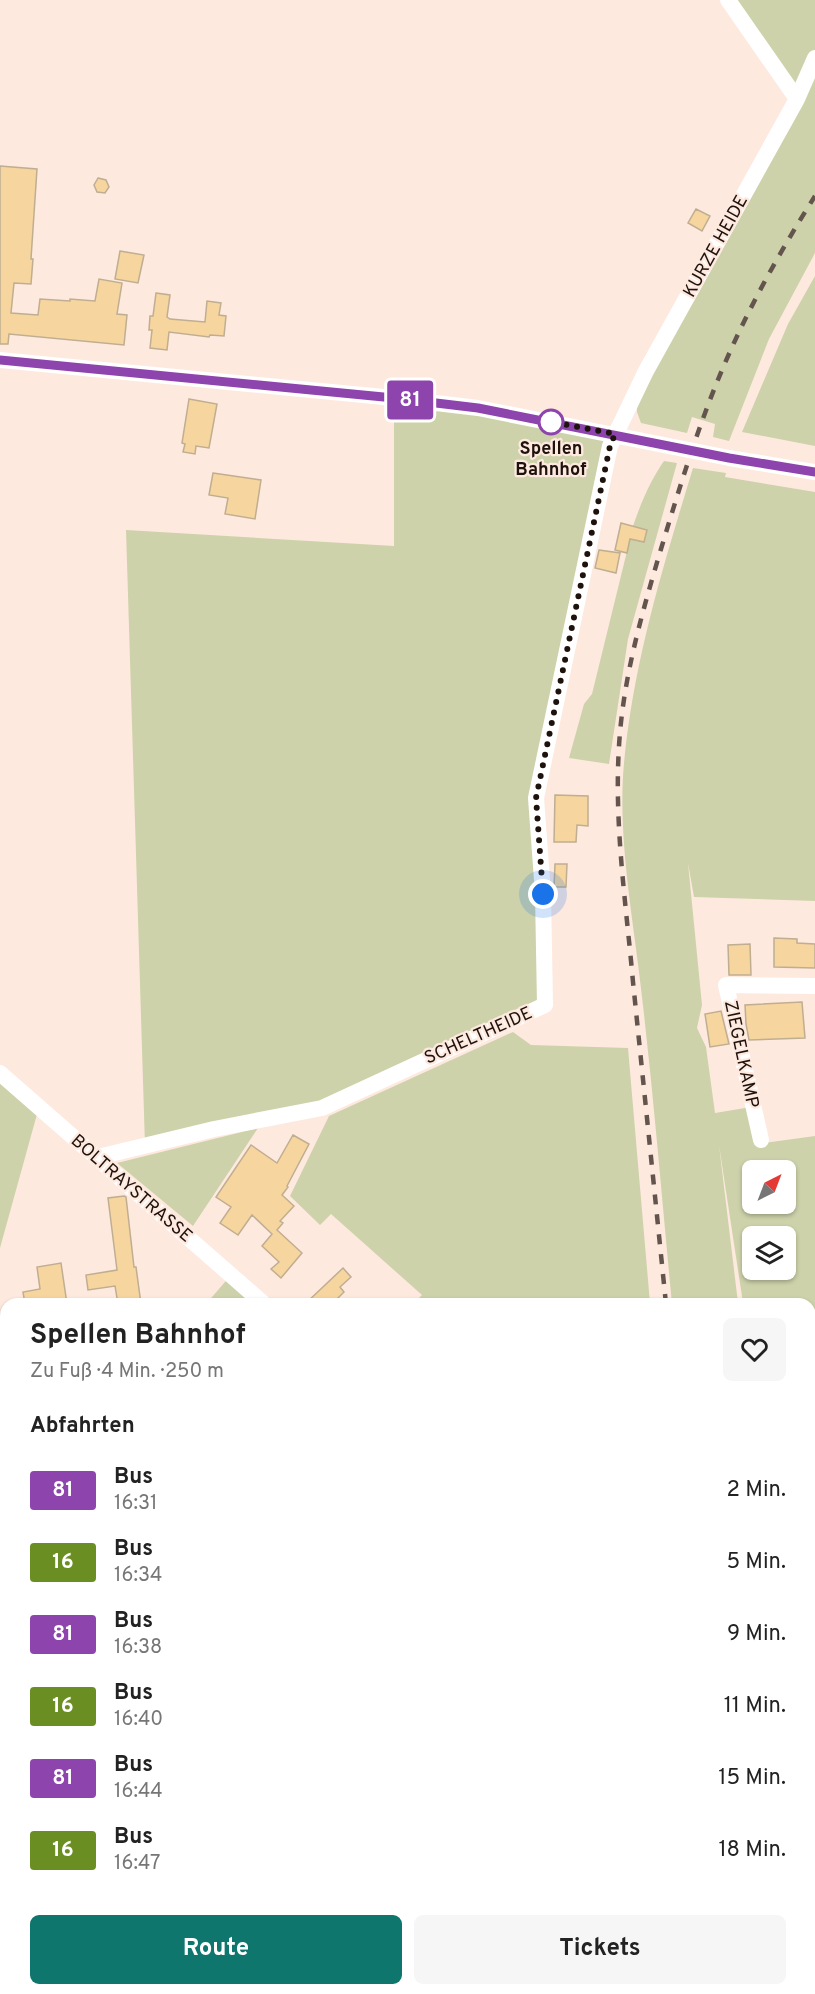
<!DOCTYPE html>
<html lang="de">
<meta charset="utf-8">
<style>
:root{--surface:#fff;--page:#f6f6f6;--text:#222;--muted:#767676;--accent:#0f766e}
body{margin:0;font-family:Overpass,sans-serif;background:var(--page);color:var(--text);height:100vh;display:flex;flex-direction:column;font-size:22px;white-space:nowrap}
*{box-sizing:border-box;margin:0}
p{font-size:20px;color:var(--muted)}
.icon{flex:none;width:33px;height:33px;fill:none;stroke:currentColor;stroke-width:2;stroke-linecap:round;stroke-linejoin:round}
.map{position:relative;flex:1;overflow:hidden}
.panel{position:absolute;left:0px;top:1298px;width:816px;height:698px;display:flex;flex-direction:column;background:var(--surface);border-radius:18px 18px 0 0;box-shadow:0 2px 4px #0004}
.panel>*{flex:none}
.badge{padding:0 12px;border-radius:4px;font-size:21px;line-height:39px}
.needle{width:39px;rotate:42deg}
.fabs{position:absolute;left:742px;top:1160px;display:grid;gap:12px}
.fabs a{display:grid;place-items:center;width:54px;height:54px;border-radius:9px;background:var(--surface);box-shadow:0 2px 4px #0004;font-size:30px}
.you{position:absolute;width:30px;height:30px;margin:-15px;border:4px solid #fff;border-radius:50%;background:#1a73e8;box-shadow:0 0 0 9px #1a73e833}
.map>.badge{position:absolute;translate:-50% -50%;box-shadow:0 0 0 3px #fff}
h2{padding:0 30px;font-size:22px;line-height:54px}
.round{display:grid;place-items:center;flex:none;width:63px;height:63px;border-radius:9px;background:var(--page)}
.summary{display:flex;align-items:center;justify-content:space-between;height:102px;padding:0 30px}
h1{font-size:28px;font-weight:700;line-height:45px}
.button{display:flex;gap:12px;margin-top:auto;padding:12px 30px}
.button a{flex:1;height:69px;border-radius:9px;background:var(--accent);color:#fff;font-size:24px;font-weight:700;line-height:69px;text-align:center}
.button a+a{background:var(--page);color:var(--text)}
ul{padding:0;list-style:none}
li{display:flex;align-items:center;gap:18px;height:72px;padding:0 30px}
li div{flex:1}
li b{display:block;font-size:22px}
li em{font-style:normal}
li .badge{min-width:66px;font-weight:700;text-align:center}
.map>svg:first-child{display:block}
</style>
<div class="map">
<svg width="815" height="1994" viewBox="0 0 815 1994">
<rect width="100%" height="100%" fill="#fee9df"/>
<!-- green -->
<path fill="#ced2aa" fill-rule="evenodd" d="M728,0H815V253L769,339L729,441L713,437L715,424L692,417L687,433L641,423L637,412V403L742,208L791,126L803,104L797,99Z
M815,276V446L742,432L788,324Z
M394,398L615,434L536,798L545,1005L322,1108L145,1146L126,530L394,546Z
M664,461L677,463L628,639L609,764L569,758L584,704L592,694L630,539L644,542L647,530L633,526C641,503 650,481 664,461Z
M693,468L726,473L725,477L815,492V901L694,897L688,863L702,1005L697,1028L706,1047L715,1113L751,1107L757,1144L815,1136V1524L810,1525V1304L743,1303L719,1145L738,1303L672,1304C662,1201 654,1099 642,997C634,922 617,838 624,763C634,659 663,567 693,468ZM753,1170H786V1203H753ZM753,1236H786V1269H753Z
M513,1032L531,1045L628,1048L650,1303H414L422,1295L331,1214L320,1225L290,1196L329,1116Z
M0,1073L39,1107L0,1248Z
M258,1128L193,1226L117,1163Z
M231,1275L264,1304H206Z
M605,1989H719V1994H605Z"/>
<!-- building -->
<path fill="#f6d59e" stroke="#bfae91" stroke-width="1.5" d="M0,166L37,169L31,259H33L31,284L14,283L11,313L38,315L40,299L70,301V299L95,301L99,279L122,283L117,314L127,315L124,345L9,334L8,344H0Z
M98,178L106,180L109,187L105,193L97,192L94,185Z
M696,209L710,216L702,231L688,223Z
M120,251L144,255L138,283L115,279Z
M156,293L170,295L167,317L170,319L205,322L207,301L221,303L219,315L226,316L224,336L210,335L209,337L169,332L167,350L150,348L152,330H149L150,316H153Z
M189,399L217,404L209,448L196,446L195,454L183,452L185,444L182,443Z
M213,473L261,480L255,519L225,514L228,498L209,495Z
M621,523L647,530L644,542L630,539L627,553L615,550Z
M599,550L620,553L616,573L595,568Z
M555,795L588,796V826L577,825L576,842H554Z
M555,864H567L566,887H554Z
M774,938L797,939V943L815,944V968L774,967Z
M750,944L751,975H729L728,945Z
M802,1002L805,1038L749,1040L746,1024L745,1005Z
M721,1011L729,1044L710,1047L705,1014Z
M293,1135L309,1144L287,1186L288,1187L282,1195L294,1206L280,1221L283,1223L277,1230L302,1253L281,1278L271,1269L279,1262L262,1246L272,1234L252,1215L238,1235L220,1223L231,1207L216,1197L251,1145L277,1163Z
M124,1196L126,1197L134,1267H136L141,1304H118L115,1286L88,1290L86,1275L117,1270L108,1198Z
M61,1263L67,1304H25L23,1292L40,1289L37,1267Z
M343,1268L351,1277L340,1287L344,1292L332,1304H305Z"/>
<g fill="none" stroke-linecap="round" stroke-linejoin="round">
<!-- minor -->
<path stroke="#fff" stroke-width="16" d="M728,0L797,99
M0,360L394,398L478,408L729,458L815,472
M0,1073L264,1304
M761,1140L726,985L815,986
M98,1157L214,1129L322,1108L545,1005L543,894L536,798L610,446L646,371L797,99L815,58
M0,1753L6,1746
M0,1974L6,1980
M16,1989L21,1994
M578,1989V1994"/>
<!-- rail -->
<path stroke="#63554e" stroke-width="4.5" stroke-dasharray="10 10" stroke-linecap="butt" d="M666,1304C655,1196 644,1089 633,982C626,903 614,825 619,746C623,678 642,613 661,549C680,486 699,423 725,363C750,305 781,250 815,196
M733,1989L734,1994"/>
</g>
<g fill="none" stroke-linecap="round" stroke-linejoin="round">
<defs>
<path id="line" d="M0,360L394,398L478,408L729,458L815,472"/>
</defs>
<!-- line casing -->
<use href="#line" stroke="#fff" stroke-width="14"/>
<!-- line -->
<use href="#line" stroke="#8e44ad" stroke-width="9"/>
<!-- walk -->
<path stroke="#1d120c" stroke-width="6" stroke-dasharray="0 10.8" d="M543,894L536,798L610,446L615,434L546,421L551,422"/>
</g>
<!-- markers -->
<circle fill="#fff" stroke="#8e44ad" stroke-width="3" cx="551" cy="422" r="12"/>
<g text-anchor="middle" stroke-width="4.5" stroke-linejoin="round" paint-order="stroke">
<!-- street labels -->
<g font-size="18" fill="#1d120c" stroke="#fee9df">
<text transform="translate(715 246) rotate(-61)" y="6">KURZE HEIDE</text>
<text transform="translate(478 1035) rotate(-24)" y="6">SCHELTHEIDE</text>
<text transform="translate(742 1054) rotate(78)" y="6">ZIEGELKAMP</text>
<text transform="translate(132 1188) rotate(41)" y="6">BOLTRAYSTRASSE</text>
</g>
<!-- stop labels -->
<g font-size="18" font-weight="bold" fill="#1d120c" stroke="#fee9df">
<text x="551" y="454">Spellen<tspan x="551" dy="21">Bahnhof</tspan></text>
</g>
</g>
</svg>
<div class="fabs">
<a><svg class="needle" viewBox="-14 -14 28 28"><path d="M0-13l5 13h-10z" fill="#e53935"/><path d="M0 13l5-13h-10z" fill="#767676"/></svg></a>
<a><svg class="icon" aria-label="layers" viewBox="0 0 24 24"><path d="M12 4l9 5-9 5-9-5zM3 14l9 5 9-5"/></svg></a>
</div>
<div class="you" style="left:543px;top:894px"></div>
<b class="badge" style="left:410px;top:400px;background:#8e44ad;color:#fff">81</b>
<section class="panel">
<div class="summary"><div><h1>Spellen Bahnhof</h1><p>Zu Fuß · 4 Min. · 250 m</p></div><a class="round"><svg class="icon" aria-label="heart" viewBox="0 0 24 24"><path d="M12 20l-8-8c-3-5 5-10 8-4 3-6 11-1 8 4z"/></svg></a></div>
<h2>Abfahrten</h2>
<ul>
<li><span class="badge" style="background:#8e44ad;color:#fff">81</span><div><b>Bus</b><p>16:31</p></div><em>2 Min.</em></li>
<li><span class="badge" style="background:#6b8e23;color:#fff">16</span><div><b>Bus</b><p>16:34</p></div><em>5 Min.</em></li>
<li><span class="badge" style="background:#8e44ad;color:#fff">81</span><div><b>Bus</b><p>16:38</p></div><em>9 Min.</em></li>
<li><span class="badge" style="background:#6b8e23;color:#fff">16</span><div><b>Bus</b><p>16:40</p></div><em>11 Min.</em></li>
<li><span class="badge" style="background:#8e44ad;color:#fff">81</span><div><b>Bus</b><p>16:44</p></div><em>15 Min.</em></li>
<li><span class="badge" style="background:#6b8e23;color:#fff">16</span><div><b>Bus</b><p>16:47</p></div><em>18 Min.</em></li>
</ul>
<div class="button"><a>Route</a><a>Tickets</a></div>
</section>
</div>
